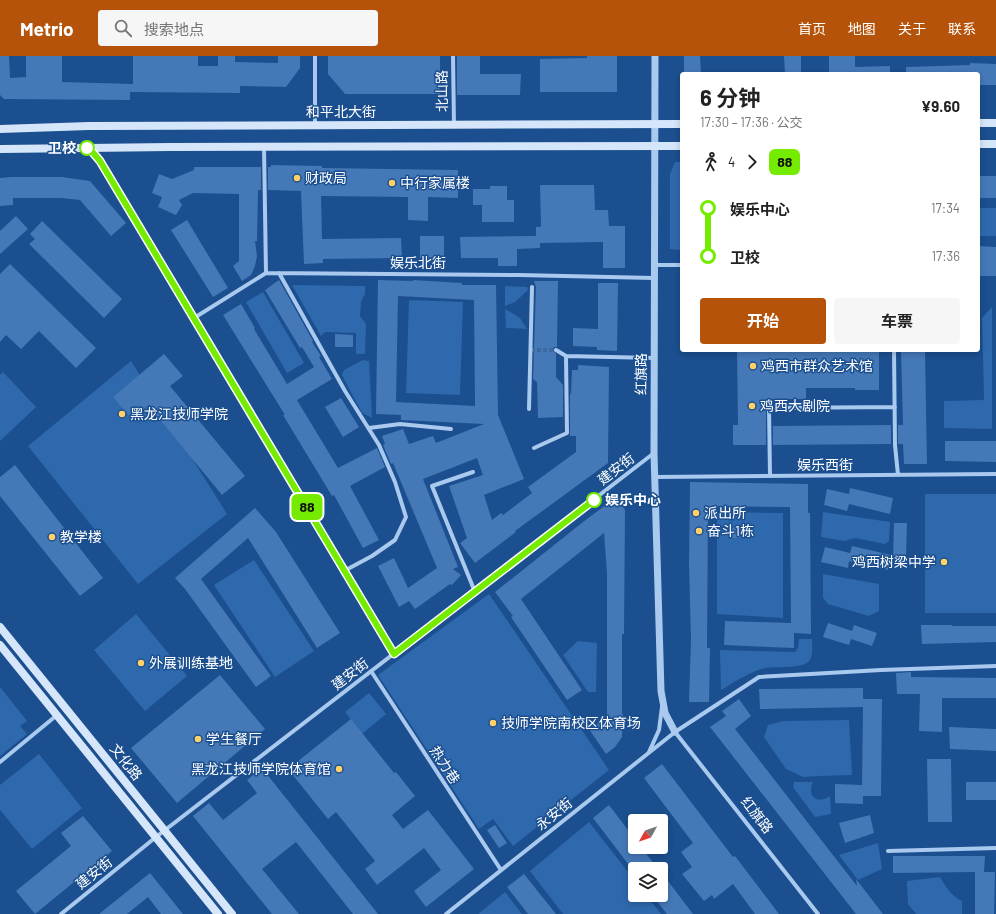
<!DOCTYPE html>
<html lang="zh">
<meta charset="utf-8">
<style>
:root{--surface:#fff;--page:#f6f6f6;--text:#222;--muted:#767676;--accent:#b45309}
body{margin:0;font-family:Barlow,"Noto Sans SC",sans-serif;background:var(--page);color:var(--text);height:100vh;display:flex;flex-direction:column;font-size:15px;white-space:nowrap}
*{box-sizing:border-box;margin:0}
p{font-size:13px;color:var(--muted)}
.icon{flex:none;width:22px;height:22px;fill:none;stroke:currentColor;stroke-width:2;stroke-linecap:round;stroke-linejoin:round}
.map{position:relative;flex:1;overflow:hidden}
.side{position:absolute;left:680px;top:16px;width:300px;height:280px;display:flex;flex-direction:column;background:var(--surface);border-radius:4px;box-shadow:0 2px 6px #0003}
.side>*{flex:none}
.badge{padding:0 8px;border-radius:6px;font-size:14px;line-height:26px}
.needle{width:26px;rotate:230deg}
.tools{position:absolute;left:628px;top:758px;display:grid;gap:8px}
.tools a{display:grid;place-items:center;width:40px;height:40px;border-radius:4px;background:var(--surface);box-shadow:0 2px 6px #0003;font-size:20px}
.map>.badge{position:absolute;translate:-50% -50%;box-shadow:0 0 0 2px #fff}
.legs{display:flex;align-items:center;gap:6px;height:44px;padding:0 20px;font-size:13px}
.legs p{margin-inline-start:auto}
.headline{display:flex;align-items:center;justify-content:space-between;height:68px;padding:0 20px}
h1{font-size:22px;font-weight:700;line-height:30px}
.cta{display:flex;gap:8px;margin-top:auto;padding:8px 20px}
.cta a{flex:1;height:46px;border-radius:4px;background:var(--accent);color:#fff;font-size:16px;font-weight:700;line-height:46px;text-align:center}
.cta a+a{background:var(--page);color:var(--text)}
ul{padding:0 20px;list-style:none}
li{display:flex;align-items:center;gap:14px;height:48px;font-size:15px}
li i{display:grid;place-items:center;width:6px;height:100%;margin:0 5px;background:currentColor}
li i::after{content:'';width:10px;height:10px;margin:-5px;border:3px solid;border-radius:50%;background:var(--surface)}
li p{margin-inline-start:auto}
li:first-child i{background:linear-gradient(#0000 50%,currentColor 0)}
li:last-child i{background:linear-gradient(currentColor 50%,#0000 0)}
header{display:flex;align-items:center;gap:24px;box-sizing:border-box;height:56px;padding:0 20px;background:var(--accent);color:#fff}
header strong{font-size:19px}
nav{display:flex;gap:22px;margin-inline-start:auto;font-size:14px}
.search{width:280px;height:36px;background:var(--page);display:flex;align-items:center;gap:10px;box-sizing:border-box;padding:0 14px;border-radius:4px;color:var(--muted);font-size:15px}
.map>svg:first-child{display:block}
</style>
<header>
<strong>Metrio</strong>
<div class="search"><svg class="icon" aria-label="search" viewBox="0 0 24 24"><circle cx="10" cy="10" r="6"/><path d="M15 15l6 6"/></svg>搜索地点</div>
<nav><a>首页</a><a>地图</a><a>关于</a><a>联系</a></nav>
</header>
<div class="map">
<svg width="996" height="858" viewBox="0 0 996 858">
<rect width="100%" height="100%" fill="#1b4f8f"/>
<!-- green -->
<path fill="#2e69ad" d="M675,106H682V194L670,193V118Z
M978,152H996V180H978Z
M292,229L365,230V238L361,246L360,260L366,268L365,298H356V277L325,276L321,280Z
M505,230L527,231L528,234L515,246L505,250Z
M263,236L304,307L287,317L246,246Z
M409,244L463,246L460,339L406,337Z
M992,251V373L944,372V345L984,344L982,262Z
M505,253L520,262L527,273L506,272Z
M363,304L369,305L372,362L362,357L342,319L344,314Z
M131,305L227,458L138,528L28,390Z
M3,316L36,351L0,385V319Z
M925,438H996V557H925Z
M717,456L783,457V562L717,558Z
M823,456L890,466L889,485L885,488L855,482L844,485L821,481Z
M254,504L314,595L275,621L214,529Z
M823,518L879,528V555L869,560L828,548L823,542Z
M489,538L609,714L513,790L493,763L479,773L378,619Z
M136,558L187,620L145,655L94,594Z
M799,583H812C812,590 814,601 808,606C800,613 776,610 765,612C749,616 735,626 721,634L720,594L795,596L798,592Z
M578,585L597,587L596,636H588L563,599Z
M0,631L27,665L20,670L27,678L0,700Z
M369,637L386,658L362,678L345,656Z
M849,664L852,719L819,720L803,721L786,713L764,681L768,669L783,665Z
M39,698L82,752L32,793L0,754V729Z
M794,726H813C806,740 818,749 830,740L831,758L815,761L793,731Z
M589,766L635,825V839H646L661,858H563L530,815Z
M878,787L882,813L858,824L839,799Z
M940,821C946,831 951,840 962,845V858H916L908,848L907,825Z
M505,836L522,858H478Z"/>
<!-- building -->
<path fill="#4478b7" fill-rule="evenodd" d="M0,0H9L10,22L26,21V0H62V26L133,28V0H198V10H218V0H235V6L278,7V0H300V12L286,31L240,30V37L130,36V44L4,43L0,39Z
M328,0H440V38H345L328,18Z
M457,0H480V18H521L520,39H457Z
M587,0H617V36H540V3L587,2Z
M684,0H700L701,18L684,16Z
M784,0H801V18H785Z
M829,0H855V11L890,10V18H829Z
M970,7L996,8V29H978V18H906V11L970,9Z
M271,109L322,110V112L458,114V142L428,141V165L408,164V141L321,140L322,183L401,182L402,202L323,203V207L304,208L301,135L268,134V111H271Z
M194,111H261V134H258L257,185H255L257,200L255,210L251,219L242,225L233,210L239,205V138L193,137L179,144L182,149L176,159L158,151L162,141L152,137L159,118L172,123L194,114Z
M978,120H996V142H978Z
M11,121H62L90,125L126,167L111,180L80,144L61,142H13V149L0,150V122Z
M540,129H594L595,154H608L609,170H625V212H603V186L540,187V192L517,193V210H498V202H461L460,181L536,180V171H541Z
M490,130H507V144H514V166H482V149H473V133H490Z
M16,160L28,173L0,198V175Z
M187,164L228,232L213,241L171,174Z
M42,165L122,243L104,262L29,188L35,183L30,178Z
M420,180H444V202H420Z
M978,190L996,191V220H978Z
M10,208L96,292L76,312L39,275L21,293L6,279L0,286V218Z
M279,224L313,285L312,286L321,300L319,301L332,323L297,344L338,412L377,392L385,411L350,430L379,484L363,492L334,439L332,440L283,359H285L223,259L241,248L255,272L254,273L287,328L314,311L302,291L300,292L265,234Z
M378,224L413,225V224L462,227V229H496L498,359L524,423L484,439L492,464L501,457L503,459L532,437L528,431L576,396V380H570V337L571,339L572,314H578V309L609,311L608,407L515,475L516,476L475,507L460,487L467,482L449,430L483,419L477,402L423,423L458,511L453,513L461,519L452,529L450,528L415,553L409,545L399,551L378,510L394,502L408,532L437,512L393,407L391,408L383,389L385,388L382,380L403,373L409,388L433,380L436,387L484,368L401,364V359L376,358ZM398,240L474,244L475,350L396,346Z
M534,225H558L557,291H554L553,294L556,298V321L563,329V361L538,362L537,326L533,323L536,231Z
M598,227H618L617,295L597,294V291L573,290V272L598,273Z
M335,278L353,279V291H335Z
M737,294H879V334H855V332H806V343H766V389H733V369H738Z
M901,294H925L927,408H904L903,388H898V369H903Z
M164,298L183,320L170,330L245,420L222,439L148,349L132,363L113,341Z
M341,342L359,371L343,381L325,351Z
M891,369V388L773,389V370Z
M945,385H996V406L945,405Z
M15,409L103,522L80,540L0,440V421Z
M690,426L808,428V457H810L811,578L794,577V592L724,589L725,565L791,567L790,451L708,450L707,592H710L709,646H689L691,583L689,508Z
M850,432L893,442L890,458L849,448L847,455L824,449L827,433L849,438Z
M611,445H619L625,454L624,578H622V658H623L622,681L615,691L606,698L589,673L607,661V517L604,477L521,543L582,634L567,644L511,561L513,560L495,536L583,466Z
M255,452L276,476L340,577L317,592L248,482L201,523L271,620L256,631L185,533L175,522Z
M894,467H907L906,502H893Z
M731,472H741L740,482H731Z
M852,490L891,499L888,514L849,505L848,512L821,506L825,491L850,497Z
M828,567L852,575L854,569L877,577L872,590L851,583L849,589L823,581Z
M921,569H952V570H996V586L922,588Z
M911,616V621L996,622V642H942V676L919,675L920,638H897L896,617Z
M220,619L265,673L177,747L131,692Z
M863,632V643H882L881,740H863V748L835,747V728L862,729L863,651L760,653L759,633Z
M739,643L751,660L735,673L857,830L856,823L883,858H856L710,671L726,660L722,655Z
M351,663L394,717L396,716L415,740L392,759L403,773L428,754L474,813L426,851L414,835L441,814L424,792L377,829L365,813L375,805L336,756L328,763L288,713Z
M949,671L996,673V695L950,693Z
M927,703H951L952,766H928Z
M662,708L733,801L735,800L779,858H755L733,828L714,843L712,839L704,845L682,818L692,811L681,796L693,787L644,722Z
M262,712L378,858H353L296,786L262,813L299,858H272L193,760L209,747L223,764L257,737L247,724Z
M966,726H996V744H966Z
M609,749L635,783V791H641L658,813H632L593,762Z
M870,759L874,777L845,787L839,767Z
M83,760L112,795L35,858L16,835L71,790L61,777Z
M495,769L507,787L499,792L487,774Z
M893,800H985L984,816H995L994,858H975V816L893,817Z
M661,816L668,825L693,858H667L652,839H661Z
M150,817L183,858H161L148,841L127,858H99Z
M524,818L556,858H528L507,831Z"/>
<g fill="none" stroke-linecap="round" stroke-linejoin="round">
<!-- minor-tunnel -->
<path stroke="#3d69a0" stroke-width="4" stroke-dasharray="4 2" stroke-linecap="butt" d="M531,294H556"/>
<!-- minor -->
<path stroke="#a9c9ee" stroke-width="4" d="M315,0V70
M453,0L454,69
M264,91L266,217
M90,93L100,105L394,598
M654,209H682
M279,217L345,335L379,389L395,426L406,461L395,484L372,500L344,515
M194,262L266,217L519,219L654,222
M556,294L566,300
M894,294L895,389L898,419
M529,353L532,231
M369,372L400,368L451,373
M534,392L567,377L566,300L654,302
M473,416L432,430L475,536
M770,420L769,352L895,351
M655,421L996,418
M371,615L501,814
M675,676L818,858
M649,696L659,674L662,651
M0,706L57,659
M888,795L996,792
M61,858L156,781L654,397
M446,858L675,676L759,621L881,614L996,610"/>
<!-- tertiary -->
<path stroke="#a9c9ee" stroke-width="7" d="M655,0L654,397L661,635L665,657L675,676"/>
<!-- secondary -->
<path stroke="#d6e6fa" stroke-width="8" d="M978,67H996
M0,73L89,70L682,68
M978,88H996
M0,93L171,91L682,90
M0,571L232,858
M0,589L218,858"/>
</g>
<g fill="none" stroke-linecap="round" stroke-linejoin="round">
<defs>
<path id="line-1" d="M87,92H89L100,105L394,598L594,444"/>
</defs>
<!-- line-1 casing -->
<use href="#line-1" stroke="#fff" stroke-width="9"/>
<!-- line-1 -->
<use href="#line-1" stroke="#75eb00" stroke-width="6"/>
</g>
<!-- markers -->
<g fill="#fff" stroke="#75eb00" stroke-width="2">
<circle cx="87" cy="92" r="7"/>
<circle cx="594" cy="444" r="7"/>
</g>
<g fill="#ffd166" stroke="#1b4f8f" stroke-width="1.5">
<circle cx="297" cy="122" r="4"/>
<circle cx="392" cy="127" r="4"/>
<circle cx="753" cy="310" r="4"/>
<circle cx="752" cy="350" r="4"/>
<circle cx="122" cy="358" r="4"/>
<circle cx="696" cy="457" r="4"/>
<circle cx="699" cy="475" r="4"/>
<circle cx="52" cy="481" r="4"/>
<circle cx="944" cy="506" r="4"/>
<circle cx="141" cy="607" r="4"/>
<circle cx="493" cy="667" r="4"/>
<circle cx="198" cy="683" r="4"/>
<circle cx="339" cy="713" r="4"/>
</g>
<g text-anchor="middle" stroke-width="3" stroke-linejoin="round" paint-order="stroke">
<!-- street labels -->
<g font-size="14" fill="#fff" stroke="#1b4f8f">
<text transform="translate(442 35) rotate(-91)" y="5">北山路</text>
<text x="341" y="61">和平北大街</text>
<text x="418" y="212">娱乐北街</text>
<text transform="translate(641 318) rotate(-90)" y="5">红旗路</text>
<text x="825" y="414">娱乐西街</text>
<text transform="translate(616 413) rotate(-38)" y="5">建安街</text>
<text transform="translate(350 618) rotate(-38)" y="5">建安街</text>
<text transform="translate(126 706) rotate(51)" y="5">文化路</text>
<text transform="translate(445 709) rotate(57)" y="5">热力巷</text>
<text transform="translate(554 758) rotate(-39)" y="5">永安街</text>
<text transform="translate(757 759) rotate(52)" y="5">红旗路</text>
<text transform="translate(94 817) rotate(-39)" y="5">建安街</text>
</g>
<!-- stop labels -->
<g font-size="14" font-weight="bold" fill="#fff" stroke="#1b4f8f" text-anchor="end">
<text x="76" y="97">卫校</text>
<text x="605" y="449" text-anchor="start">娱乐中心</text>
</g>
<!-- poi labels -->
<g font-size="14" fill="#fff" stroke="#1b4f8f" text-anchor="start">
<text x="305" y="127">财政局</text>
<text x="400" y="132">中行家属楼</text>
<text x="761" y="315">鸡西市群众艺术馆</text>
<text x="760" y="355">鸡西大剧院</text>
<text x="130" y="363">黑龙江技师学院</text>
<text x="704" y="462">派出所</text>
<text x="707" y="480">奋斗1栋</text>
<text x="60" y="486">教学楼</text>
<text x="936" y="511" text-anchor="end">鸡西树梁中学</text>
<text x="149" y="612">外展训练基地</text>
<text x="501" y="672">技师学院南校区体育场</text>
<text x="206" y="688">学生餐厅</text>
<text x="331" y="718" text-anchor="end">黑龙江技师学院体育馆</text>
</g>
</g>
</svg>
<div class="tools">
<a><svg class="needle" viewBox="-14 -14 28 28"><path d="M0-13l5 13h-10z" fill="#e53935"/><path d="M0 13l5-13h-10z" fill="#767676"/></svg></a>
<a><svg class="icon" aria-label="layers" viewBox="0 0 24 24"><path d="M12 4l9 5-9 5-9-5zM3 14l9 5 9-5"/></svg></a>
</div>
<b class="badge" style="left:307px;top:451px;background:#75eb00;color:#111">88</b>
<section class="side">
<div class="headline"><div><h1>6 分钟</h1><p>17:30 – 17:36 · 公交</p></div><b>¥9.60</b></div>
<div class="legs"><svg class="icon" aria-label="walk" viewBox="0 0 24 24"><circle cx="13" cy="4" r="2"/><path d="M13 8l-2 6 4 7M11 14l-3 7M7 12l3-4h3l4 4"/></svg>4<svg class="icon" aria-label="forward" viewBox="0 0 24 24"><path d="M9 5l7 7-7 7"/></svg><b class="badge" style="background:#75eb00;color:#111">88</b></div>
<ul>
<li><i style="color:#75eb00"></i><b>娱乐中心</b><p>17:34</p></li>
<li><i style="color:#75eb00"></i><b>卫校</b><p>17:36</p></li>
</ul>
<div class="cta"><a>开始</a><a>车票</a></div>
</section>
</div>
